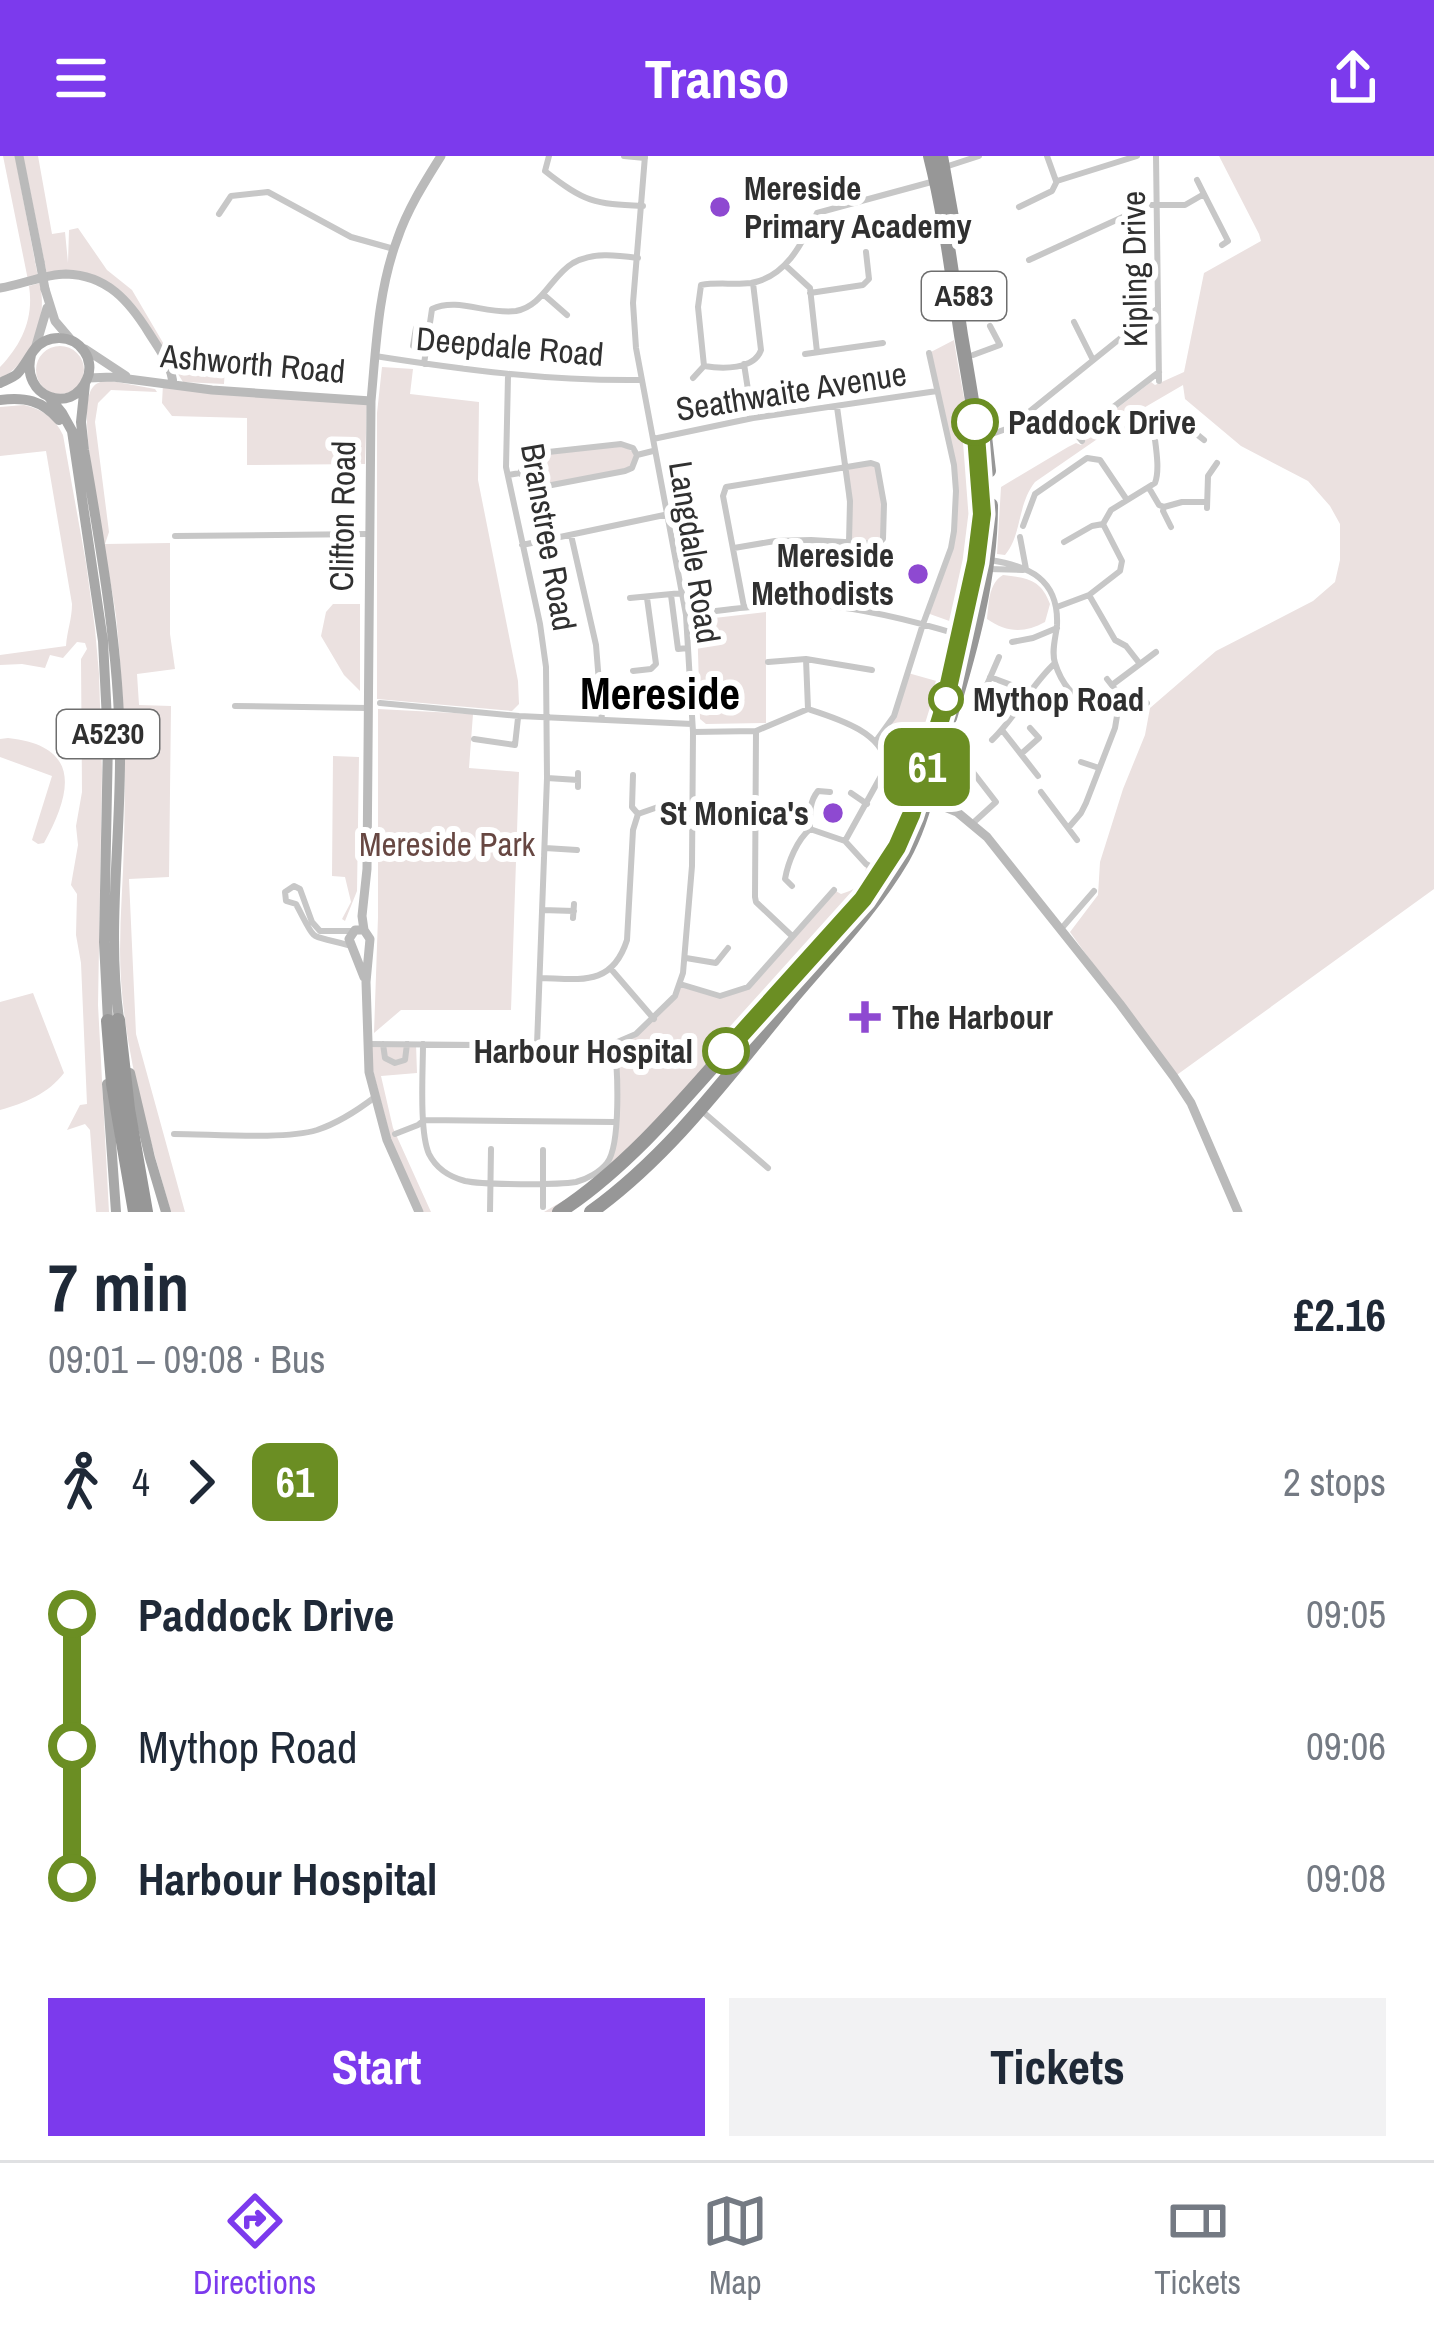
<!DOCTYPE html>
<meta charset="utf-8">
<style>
:root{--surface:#fff;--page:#f2f2f3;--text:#1f2937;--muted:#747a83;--line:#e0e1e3;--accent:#7c3aed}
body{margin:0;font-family:"Archivo Narrow",sans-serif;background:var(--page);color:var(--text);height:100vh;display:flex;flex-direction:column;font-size:45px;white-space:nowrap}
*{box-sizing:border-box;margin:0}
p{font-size:39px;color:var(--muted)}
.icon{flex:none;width:66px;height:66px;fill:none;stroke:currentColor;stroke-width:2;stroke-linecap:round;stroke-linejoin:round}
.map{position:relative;height:1056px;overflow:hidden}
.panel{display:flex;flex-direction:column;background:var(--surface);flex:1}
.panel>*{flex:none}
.badge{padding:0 24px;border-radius:18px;font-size:42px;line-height:78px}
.map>.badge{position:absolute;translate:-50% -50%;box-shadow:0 0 0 6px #fff}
.legs{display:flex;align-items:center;gap:18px;height:132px;padding:0 48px;font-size:39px}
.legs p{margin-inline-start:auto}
.summary{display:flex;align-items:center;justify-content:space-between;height:204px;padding:0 48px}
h1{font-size:66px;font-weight:700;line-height:90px}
.action{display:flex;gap:24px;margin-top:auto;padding:24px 48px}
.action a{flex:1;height:138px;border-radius:0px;background:var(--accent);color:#fff;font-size:48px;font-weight:700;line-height:138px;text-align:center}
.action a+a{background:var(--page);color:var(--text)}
ul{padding:0 48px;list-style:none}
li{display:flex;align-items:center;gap:42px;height:132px;font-size:45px}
li i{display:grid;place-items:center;width:18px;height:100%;margin:0 15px;background:currentColor}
li i::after{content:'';width:30px;height:30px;margin:-15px;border:9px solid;border-radius:50%;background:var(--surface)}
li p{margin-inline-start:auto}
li:first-child i{background:linear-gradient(#0000 50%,currentColor 0)}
li:last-child i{background:linear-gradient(currentColor 50%,#0000 0)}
header{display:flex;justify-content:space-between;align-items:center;height:156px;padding:0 48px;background:var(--accent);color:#fff;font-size:54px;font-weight:700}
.dock{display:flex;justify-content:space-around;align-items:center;height:168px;border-top:3px solid var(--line);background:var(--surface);font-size:33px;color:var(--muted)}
.dock a{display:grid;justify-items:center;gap:6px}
.dock .selected{color:var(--accent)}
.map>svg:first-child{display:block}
</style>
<header><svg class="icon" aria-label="menu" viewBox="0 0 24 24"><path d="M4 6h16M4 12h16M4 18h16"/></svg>Transo<svg class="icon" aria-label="share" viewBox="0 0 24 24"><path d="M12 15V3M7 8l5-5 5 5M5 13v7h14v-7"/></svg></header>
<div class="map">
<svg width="1434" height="1056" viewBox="0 0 1434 1056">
<rect width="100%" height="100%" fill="#fff"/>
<!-- green -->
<path fill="#ebe1e0" d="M3,0H15L38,121L28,124Z
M23,0H38L52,78L65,76L68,107L69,74L78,72L107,114L132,134L172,202L218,208L225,212L224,228L183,226L140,157L97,122L47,119Z
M1219,0H1434V733L1174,921L1070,776L1098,739L1100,706L1123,633L1145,579L1150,552L1216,495L1313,445L1335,426L1340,404V368L1330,350L1308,325L1241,290L1185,243L1183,229L1135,257L1035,326C1017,349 1022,379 1005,399L997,398L1001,331L1068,291L1076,287L1081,289L1085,285V277L1151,226L1155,229L1184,216L1204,117L1261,85L1259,78Z
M40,127C47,164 35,203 0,223V211C22,188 34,162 29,130Z
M954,184C960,225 970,266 974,307C979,361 968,415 955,467L927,457L951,392L955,318L929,197Z
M36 214a24 24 0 1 1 48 0a24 24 0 1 1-48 0Z
M382,211L413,213L410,238L479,246L478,324L518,525L519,548L512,555L377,543V257Z
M106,224L155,233L157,236L111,234L98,247L95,266L109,376L105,388L170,387V478L175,513L137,518L139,549L171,550L169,721L129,723L136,878L185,1056H171C149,980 126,903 121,824C118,779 123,733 124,687C126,612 124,535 116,460C111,418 75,263 91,234C95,227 98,227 106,224Z
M163,228L367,245L365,308L247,309V262L172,260L162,247Z
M24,249C42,253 55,262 63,279L86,407L95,473L99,518L102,615L98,849L109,1056H96L90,974L85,968L67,974L80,949L87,948L81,807L76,779L77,738L71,729L78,689L76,670L82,636L81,503L87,493L85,487L77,486L63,502L50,499L45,512L22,508L0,509V499L66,490C67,475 72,463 72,448L46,295L0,300V251Z
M621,288L637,299L632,312L536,332L520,317L530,298Z
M871,307L880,316L883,383L878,388L849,386L845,311Z
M1003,419C1027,422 1041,423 1050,448L1045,466C1025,477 1007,477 987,463C989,448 988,428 1003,419Z
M333,448H360V535L344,519L321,480L326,456Z
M766,456V567L706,568L700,563L697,464Z
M908,517L940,526L912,635L876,585L894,560Z
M378,553L473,558L469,612L519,616L511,854H401L374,877L378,761Z
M8,582C82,590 72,636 44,687L38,688L32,684L52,620L0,601V583Z
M333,600L359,601L357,735L345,765L342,763L351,746L345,721L332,720Z
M866,708L882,716L863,743L685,940L599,1027L559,1056H544C564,1044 592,1031 607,1012C618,996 617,910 614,888C642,878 668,856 680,828L720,840L748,831L834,734L841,738C858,733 866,726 866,708Z
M33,837L64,917C48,938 25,947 0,954V846Z
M366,888H416L417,917L381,920L393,972L431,1056H419L399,1014Z"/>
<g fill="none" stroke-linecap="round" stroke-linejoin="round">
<!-- street -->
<path stroke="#c7c7c7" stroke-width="6" d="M549,0L545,15C584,46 594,48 643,50
M624,0L645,2
M1047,0L1056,25
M1156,0L1159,225
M942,12L979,0
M1197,24L1204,38
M1019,51L1052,35L1057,25L1137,0
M219,58L231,40L268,36L351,81L394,93
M1029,104L1149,49H1185L1204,38L1228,85L1222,89
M785,109L810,132L817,196
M753,127L761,194C754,214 722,213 704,210L698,151L701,129C717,126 734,129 751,127C787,121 803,85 817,57L935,25
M810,137L863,129L869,123L866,96
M543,138L567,159
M1074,166L1093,204
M413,190L416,172L429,173
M805,198L883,187
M973,199L1000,189L990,170
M375,200C464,214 550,225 640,224
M424,208L432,153C458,141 487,159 516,155C543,150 551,120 573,107C593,96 616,99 638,102
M744,208L751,253
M508,220L506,311L540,468L546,511L547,622L537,889
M693,222L704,210
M837,251L850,345L849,386
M1121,276C1150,257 1178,262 1204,284
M989,279L1009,272L1158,152
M653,283L753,262L937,235
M1082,285L1077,279L1159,216
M520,317L530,298L621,288L633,292L637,299
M508,319L520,317L536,332L625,315L632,312L637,299L653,295
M1149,332L1159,349L1164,351L1182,346H1207
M1164,351L1163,355L1171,371
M1207,352L1208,320L1217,307
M1023,370L1035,338L1087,302L1100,304L1127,344
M571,379L596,489L602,564
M175,380L368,378
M1020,381L1026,413
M1064,386L1092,370L1103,368
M522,389L669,358
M734,392L775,385L811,384L878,388L883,383L884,348L877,309L871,307L726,331L723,340L744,451
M990,404C1029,410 1059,423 1057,469C1056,481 1051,495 1055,507C1069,552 1108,561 1147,547
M988,413L1023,414
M671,439L678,493L688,492
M1089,439L1115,484L1126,490L1140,508
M630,442L682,437
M1057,451L1089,439L1120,415L1122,405L1103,368L1111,354L1155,327C1161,311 1154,284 1153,265
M686,459C730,453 775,446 820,449C868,453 914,465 960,479
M1012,486L1033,482L1057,472
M806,503L808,553
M768,506L806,503L872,514
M633,515L651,513L656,508L647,442
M990,521L1030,536
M1107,523L1121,541
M1112,529L1156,496
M380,547L519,560L692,568
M235,550L368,552
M976,554L999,501
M1002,574L1038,620
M756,575L755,741L756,746L792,780
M693,576L756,575L808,553C836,562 886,577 886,611L845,685
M474,583L515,589L518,562
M992,584C1016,561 1030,530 1055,507
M876,585L894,560L923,468L951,392L954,375L956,335L954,309L929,197
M1021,598L1039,582L1030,572
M1081,606L1099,612
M969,611L996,646L973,667
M633,619L632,651L638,658
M547,622L578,624
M578,631V617
M1041,636L1077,684
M851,637L867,648
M810,671C810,658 809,646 818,635L830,636
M1069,671L1081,657L1086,647L1115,572L1118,554
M545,692L577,694
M792,730L785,723C788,706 797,684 810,673L845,685L866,708L879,715
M542,754L574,755
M573,762L574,748
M1061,773L1094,735
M351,790C306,776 319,791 296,748L286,745L285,736L294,730L300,733L312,766L320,775H353
M686,802L716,807L728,792
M611,813L654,863
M540,822C580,823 612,831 627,784L633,674L638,658L658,651L693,650
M680,828L720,840L748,831L834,734
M369,888L608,890L636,878L675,840L683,817L692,710L693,576L686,459L636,192L633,147L645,0
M383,888L385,902L395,907L405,904L407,888
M423,888C423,914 419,976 429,998C436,1012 450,1021 465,1025C484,1029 557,1029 576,1026C587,1023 600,1016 607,1007C621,989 618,912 614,888
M702,955L768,1012
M174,978C212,978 284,984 317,974C338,967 358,954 375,941
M395,978L418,969L424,964L615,966
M543,1051V994
M490,1056L491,993"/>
<!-- secondary -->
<path stroke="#bababa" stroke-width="9" d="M19,0L40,106
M0,132C21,129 45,118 66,118C107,119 129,145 149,177C159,193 172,209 173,229
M45,133L55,165L72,185
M35,193L47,152
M85,193L126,220
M88,222L113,221L212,234L371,245
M935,647L957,656L987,681L1120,848L1174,921L1191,947L1238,1056
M364,774H355L349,783L364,821
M419,1056L387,984L369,916L366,826L370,783L364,774L362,760L367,713L371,245C376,192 378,135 397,84C407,54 424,27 441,0"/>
<!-- primary -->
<path stroke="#a8a8a8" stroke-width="10" d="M0,227C4,225 14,221 17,218C24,211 28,202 34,194C47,178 72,178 84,195C90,203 91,214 87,223C72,260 20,241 31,199
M85,228L81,266L84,294C101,393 119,493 120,594C121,684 106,781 120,870
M49,241L62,257L72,275L103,485L108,584L104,786L108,865
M0,244C25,241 42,244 59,264
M130,917L150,1002L166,1056
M107,928L116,1056"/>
<!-- highway -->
<path stroke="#979797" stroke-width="14" d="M941,0L956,84
M982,254L989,315
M950,562C971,493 991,422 991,349
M940,648C928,627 949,603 945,580
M118,864L128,953L146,1056
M108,865L113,928L135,1056
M559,1056C630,1010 690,936 746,873C796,817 854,764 892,700C915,661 926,615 938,572C958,504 980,430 982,359C983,299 971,238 961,179C952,119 945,59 930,0
M591,1056C669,1000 727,921 788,847C827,800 872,755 903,702C917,677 925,651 931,624"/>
<!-- secondary-bridge -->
<path stroke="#bababa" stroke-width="9" d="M40,106L45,133"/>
</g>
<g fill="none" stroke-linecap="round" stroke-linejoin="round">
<defs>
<path id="line-1" d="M726,895L863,743L897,691L911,659L943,555L976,406L982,358L975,266"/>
</defs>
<!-- line-1 casing -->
<use href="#line-1" stroke="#fff" stroke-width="27"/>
<!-- line-1 -->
<use href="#line-1" stroke="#6b8e23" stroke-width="18"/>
</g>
<!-- markers -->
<g fill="#8e49d1" stroke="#fff" stroke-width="4.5">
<circle cx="720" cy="51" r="12"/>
<circle cx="918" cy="418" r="12"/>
<circle cx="833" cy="657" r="12"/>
<path d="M859 843h12v12h12v12h-12v12h-12v-12h-12v-12h12z"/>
</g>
<g fill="#fff" stroke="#6b8e23" stroke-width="6">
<circle cx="975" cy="266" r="21"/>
<circle cx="946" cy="543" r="15"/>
<circle cx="726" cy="895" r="21"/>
</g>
<g text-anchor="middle" stroke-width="12" stroke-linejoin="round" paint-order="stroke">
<!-- shield labels -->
<g fill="#fff" stroke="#6e6e6e" stroke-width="3">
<rect x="922" y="116" width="84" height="48" rx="9"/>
<rect x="57" y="554" width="102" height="48" rx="9"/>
</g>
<g font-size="30" font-weight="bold" fill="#303030">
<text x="964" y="150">A583</text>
<text x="108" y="588">A5230</text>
</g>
<!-- poi labels -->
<g font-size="33" font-weight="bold" fill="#303030" stroke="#fff" text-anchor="start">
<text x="744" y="44">Mereside<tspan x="744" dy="38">Primary Academy</tspan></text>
<text x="894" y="411" text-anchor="end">Mereside<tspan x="894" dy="38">Methodists</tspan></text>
<text x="809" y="669" text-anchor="end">St Monica's</text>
<text x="892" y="873">The Harbour</text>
</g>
<!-- street labels -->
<g font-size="33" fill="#303030" stroke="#fff">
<text transform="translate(1134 113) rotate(-91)" y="12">Kipling Drive</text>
<text transform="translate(510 190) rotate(5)" y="12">Deepdale Road</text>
<text transform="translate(253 207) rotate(5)" y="12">Ashworth Road</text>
<text transform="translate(791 235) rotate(-9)" y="12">Seathwaite Avenue</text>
<text transform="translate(342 360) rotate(-89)" y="12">Clifton Road</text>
<text transform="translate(549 381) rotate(80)" y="12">Branstree Road</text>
<text transform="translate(695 396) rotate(81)" y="12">Langdale Road</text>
</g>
<!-- stop labels -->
<g font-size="33" font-weight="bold" fill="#303030" stroke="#fff" text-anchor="start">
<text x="1008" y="278">Paddock Drive</text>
<text x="973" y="555">Mythop Road</text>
<text x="693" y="907" text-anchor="end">Harbour Hospital</text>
</g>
<!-- park labels -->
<g font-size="33" fill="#674742" stroke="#fff">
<text x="447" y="700">Mereside Park</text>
</g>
<!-- district labels -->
<g font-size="45" font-weight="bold" fill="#000" stroke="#fff">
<text x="660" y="553">Mereside</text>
</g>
</g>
</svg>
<b class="badge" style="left:927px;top:611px;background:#6b8e23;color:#fff">61</b>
</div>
<section class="panel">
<div class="summary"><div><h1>7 min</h1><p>09:01 – 09:08 · Bus</p></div><b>£2.16</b></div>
<div class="legs"><svg class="icon" aria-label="walk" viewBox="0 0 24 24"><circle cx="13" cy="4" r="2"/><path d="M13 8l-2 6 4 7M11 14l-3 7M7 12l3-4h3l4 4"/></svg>4<svg class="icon" aria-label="forward" viewBox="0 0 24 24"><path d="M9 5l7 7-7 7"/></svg><b class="badge" style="background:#6b8e23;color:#fff">61</b><p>2 stops</p></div>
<ul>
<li><i style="color:#6b8e23"></i><b>Paddock Drive</b><p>09:05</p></li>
<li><i style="color:#6b8e23"></i><span>Mythop Road</span><p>09:06</p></li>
<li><i style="color:#6b8e23"></i><b>Harbour Hospital</b><p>09:08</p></li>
</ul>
<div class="action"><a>Start</a><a>Tickets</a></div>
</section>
<nav class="dock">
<a class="selected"><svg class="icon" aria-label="directions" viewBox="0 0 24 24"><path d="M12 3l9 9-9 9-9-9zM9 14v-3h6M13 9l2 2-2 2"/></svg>Directions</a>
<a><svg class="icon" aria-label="map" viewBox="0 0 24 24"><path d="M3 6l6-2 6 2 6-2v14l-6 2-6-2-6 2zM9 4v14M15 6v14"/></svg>Map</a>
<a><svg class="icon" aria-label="tickets" viewBox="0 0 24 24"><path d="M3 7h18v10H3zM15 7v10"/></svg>Tickets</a>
</nav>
